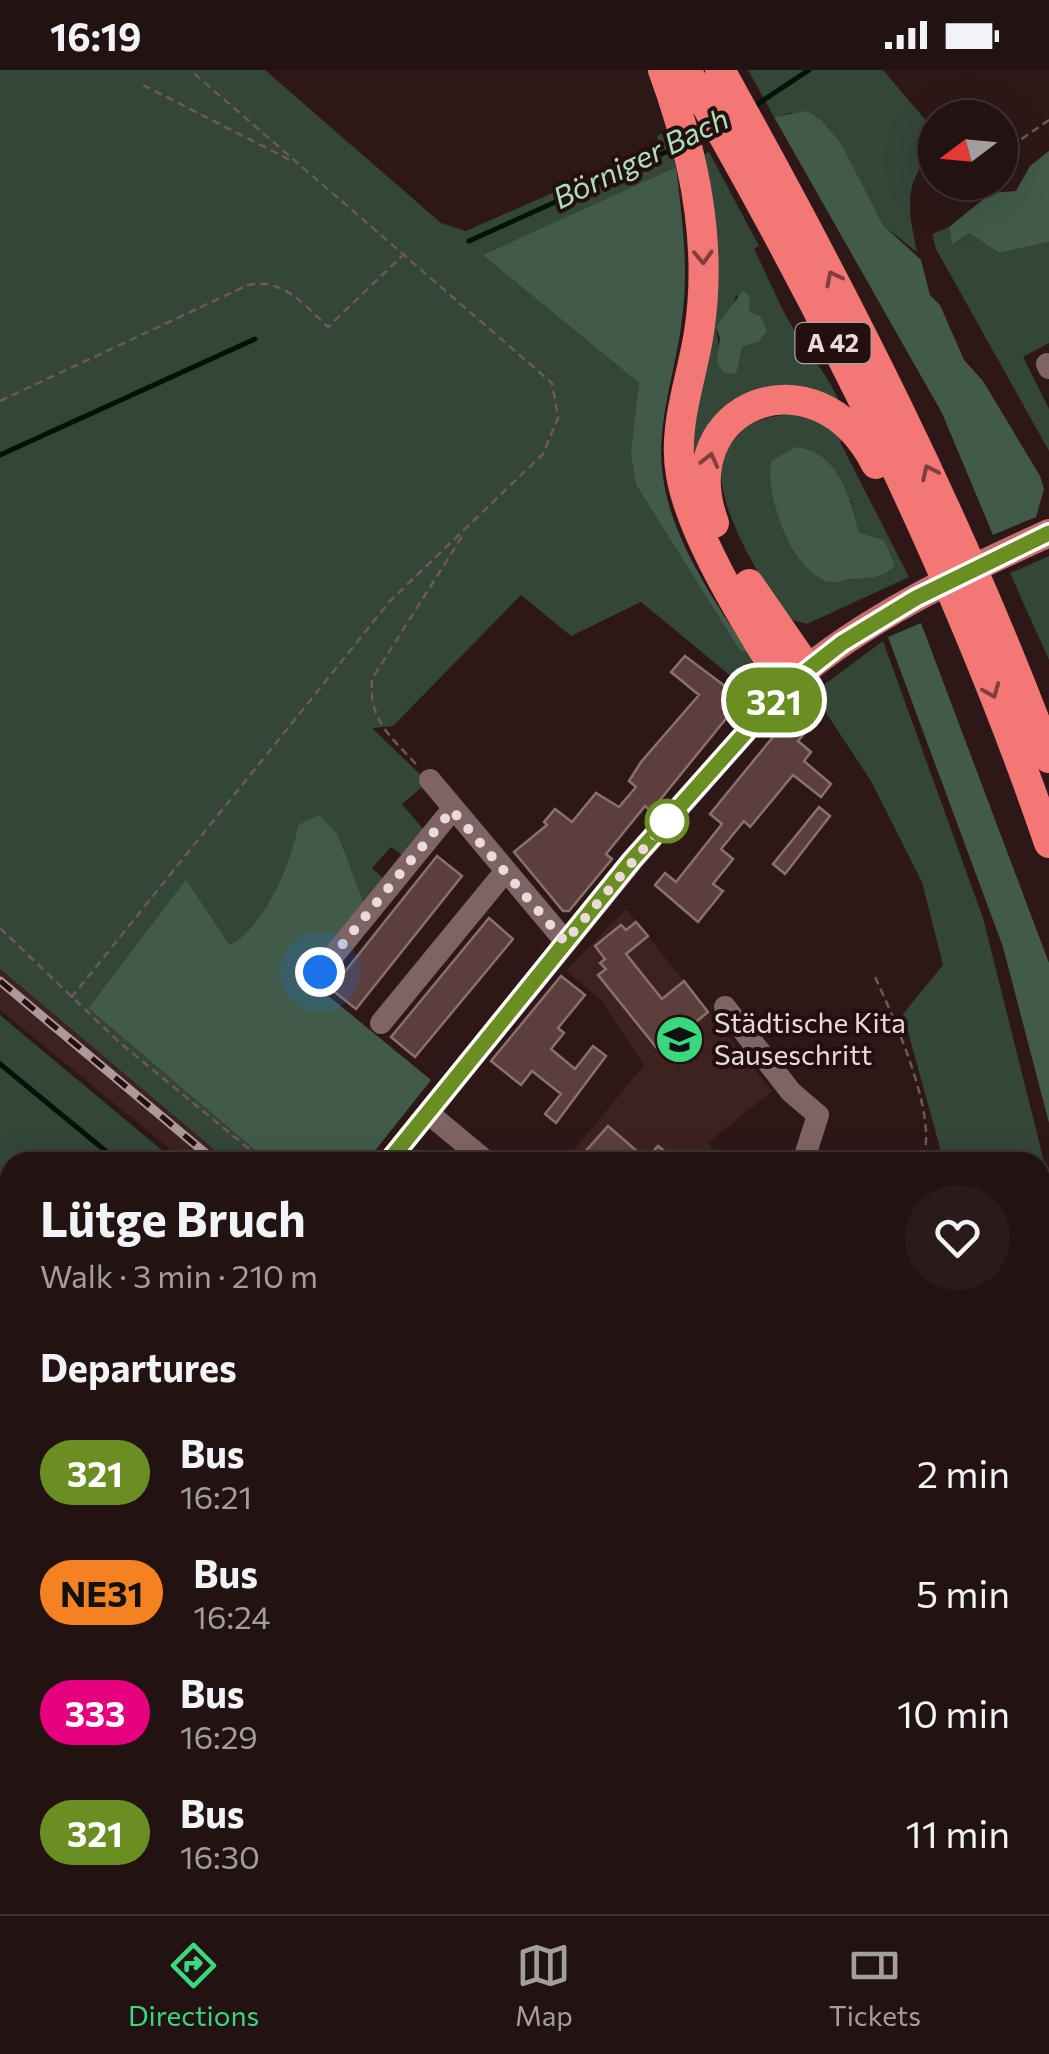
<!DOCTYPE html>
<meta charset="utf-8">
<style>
:root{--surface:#221211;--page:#2a1b1a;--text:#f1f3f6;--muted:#a29e9f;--line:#3f3231;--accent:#39d87f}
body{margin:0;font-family:Commissioner,sans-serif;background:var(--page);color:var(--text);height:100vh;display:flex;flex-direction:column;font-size:38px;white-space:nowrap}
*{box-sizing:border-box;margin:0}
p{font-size:32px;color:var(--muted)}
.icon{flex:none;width:55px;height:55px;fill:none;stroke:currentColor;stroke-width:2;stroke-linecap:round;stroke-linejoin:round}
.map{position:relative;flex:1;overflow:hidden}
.details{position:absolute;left:0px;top:1082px;width:1050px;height:762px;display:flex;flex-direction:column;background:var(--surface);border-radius:30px 30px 0 0;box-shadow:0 10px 40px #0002,0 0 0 2px var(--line)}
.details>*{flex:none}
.badge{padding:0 20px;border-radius:32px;font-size:35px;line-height:65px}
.needle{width:65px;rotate:254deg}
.fabs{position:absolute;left:918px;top:30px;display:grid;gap:20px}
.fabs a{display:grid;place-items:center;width:100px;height:100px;border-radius:50%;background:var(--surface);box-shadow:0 10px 40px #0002,0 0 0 2px var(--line);font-size:50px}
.you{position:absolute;width:50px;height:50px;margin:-25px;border:8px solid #fff;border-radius:50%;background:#1a73e8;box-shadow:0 0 0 15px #1a73e833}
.map>.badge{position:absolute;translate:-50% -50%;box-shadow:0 0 0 5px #fff}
h2{padding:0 40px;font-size:38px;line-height:90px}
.round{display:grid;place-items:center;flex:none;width:105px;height:105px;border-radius:52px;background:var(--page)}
.headline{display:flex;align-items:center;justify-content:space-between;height:170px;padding:0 40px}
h1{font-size:48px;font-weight:700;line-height:75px}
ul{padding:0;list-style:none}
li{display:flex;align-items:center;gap:30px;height:120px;padding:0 40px}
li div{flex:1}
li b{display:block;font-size:38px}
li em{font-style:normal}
li .badge{min-width:110px;font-weight:700;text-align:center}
.status{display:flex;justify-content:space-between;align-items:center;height:70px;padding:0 50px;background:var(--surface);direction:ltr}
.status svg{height:28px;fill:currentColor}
.menu{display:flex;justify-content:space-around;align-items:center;height:140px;border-top:2px solid var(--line);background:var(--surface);font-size:28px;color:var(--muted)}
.menu a{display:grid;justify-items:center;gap:5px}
.menu .on{color:var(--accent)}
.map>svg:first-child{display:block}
</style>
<div class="status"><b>16:19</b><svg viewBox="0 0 49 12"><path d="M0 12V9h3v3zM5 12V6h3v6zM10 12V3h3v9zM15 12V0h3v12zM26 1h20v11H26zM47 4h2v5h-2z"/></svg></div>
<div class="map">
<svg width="1049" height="1844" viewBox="0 0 1049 1844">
<rect width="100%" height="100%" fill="#2d1817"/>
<!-- built -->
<path fill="#3d2220" d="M626,839L772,1021L708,1073L723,1092H564L644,995L601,930L566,901Z
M0,899L229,1092H186L0,940Z
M0,1304L10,1313V1835H766L767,1844H0Z"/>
<!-- green -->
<path fill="#334638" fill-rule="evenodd" d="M0,0H265L441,153L466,161L659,76L657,66L666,62L676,97L484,185L639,313L632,382L636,415L740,581L750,584L756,604L749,621L641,532L571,566L521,525L393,656L372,658L428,712L402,734L428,765L408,789L391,777L372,798L384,809L364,833L338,765L299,755C293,791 263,859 231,876L186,811L88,938L269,1092H229L0,899Z
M748,0H883L935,61V82C901,110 909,145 917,182L883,155L852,98L791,43L774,47Z
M709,82L759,176L754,179C769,209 783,245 802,272C815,290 829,309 839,331L777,323L690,417L697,87ZM736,225L749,242L758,272L742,277L737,289L720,283L716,258L733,238Z
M949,157L952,174L969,163L999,183L1049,172V273L1023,287L1049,339V381L936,179L932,164Z
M806,343L845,368L840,372L909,507L807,554L789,549L780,541C740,470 658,348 806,343ZM850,429L859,463L855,509L830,513Z
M1049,486V590L1010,503Z
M883,571L983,848L1038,1067L1049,1114V1248L1040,1258V1092H944L903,944L943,895L922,812L871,711L813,623Z
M0,945L176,1092H10V1238L0,1230Z
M1040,1318L1049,1326V1458L1040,1451Z
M1049,1488V1702L1040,1695V1499Z"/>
<!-- forest -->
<path fill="#425b49" d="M807,41L822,51L841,74L883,155L921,190L930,225L940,235L964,290L983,311L1040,406L1044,419L1036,447L993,465L942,343L774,47Z
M1049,81V172L999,183L969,163L952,175L949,157L991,123L1016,121L1030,96Z
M676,97C682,147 689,198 682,249C676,301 655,356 663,407C671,469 716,534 750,584L740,581L636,415L631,382L639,313L483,185Z
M743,221L750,227L749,242L760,246L767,261L758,272L742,277L736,304L724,303L717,293L720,268L716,257Z
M796,377C838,381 850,427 859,463L884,470L895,496C880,509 872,507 852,509C845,510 835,514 829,512C790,501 766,426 771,391Z
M921,553L1049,893V1053L1003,877L888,567Z
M319,745L338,765L364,833L309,910L431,1010L366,1092H269L88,938L186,810L230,875C263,859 293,791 298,755Z"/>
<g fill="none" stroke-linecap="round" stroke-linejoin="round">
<!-- stream -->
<path stroke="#001305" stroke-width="5" d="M753,37L809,0
M469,171L677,77
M0,385L255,269
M0,994L119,1092
M989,1835L999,1844"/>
</g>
<!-- building -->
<path fill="#5c3e3c" stroke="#8a706e" stroke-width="2.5" d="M685,586L742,629L651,741L645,736L606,784L612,789L569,841H563L514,782L547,755L544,752L555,739L572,752L596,723L619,737L636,717L629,711L641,692L699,625L671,602Z
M786,651L803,665L798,671L811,682L804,691L831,714L821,727L793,705L750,757L744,751L721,779L733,789L713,814L723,821L698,852L655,815L665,803L676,812L722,754L710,744Z
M819,737L830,746L785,804L773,794Z
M437,786L462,806L356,939L331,919Z
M489,848L513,869L415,987L391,967Z
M636,852L648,866L626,884L662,929L684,911L708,942L660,982L598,905L606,899L600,893L605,889L595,876L621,855L626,860Z
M561,906L585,925L558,958L564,963L551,979L575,999L593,976L606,986L556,1053L545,1044L561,1024L532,1001L521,1015L491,991Z
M608,1056L646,1089L658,1076L678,1092H576Z"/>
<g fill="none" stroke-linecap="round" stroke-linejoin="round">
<!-- path -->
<path stroke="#6c5958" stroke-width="2.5" stroke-dasharray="8 5" stroke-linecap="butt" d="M143,15L292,91
M1000,84L1049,50
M951,118L959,112
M0,331L248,215C284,208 303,234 328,257L402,186
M416,694C390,666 368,649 372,609L463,465
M0,858L119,972L265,1092
M875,907C893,946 942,1053 921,1092
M71,928L390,531L543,384L558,348L552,313L190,0
M0,1205L10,1214
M1040,1313L1049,1321
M942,1835L953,1844
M1032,1835L1042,1844"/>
<!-- minor -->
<path stroke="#7e6463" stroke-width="22" d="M1047,294L1049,298
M430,710L565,871
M320,902L452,740
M725,937L791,1022L818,1045L803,1092
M381,953L504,803
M428,1043L487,1092
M388,1092L633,790L786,617
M0,1337L10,1345
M0,1439L10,1426
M0,1578L10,1565
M0,1614L10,1621
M0,1666L10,1653
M0,1809L10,1816
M35,1835L46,1844
M834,1835L835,1844
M267,1844L274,1835"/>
<!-- major -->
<path stroke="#c46f6e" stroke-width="28" d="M791,612C867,547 959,504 1049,463"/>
<!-- highway -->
<path stroke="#f37775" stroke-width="30" d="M663,0C694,84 713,173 699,262C692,309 672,357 681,405C692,469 751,560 786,617
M686,0C828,246 957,504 1049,773
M720,0C844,222 960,449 1049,688
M714,453C670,335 816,276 876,394
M749,514L807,598"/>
<defs>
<path id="rail" d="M0,911L216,1092
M1040,1791L1049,1799"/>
</defs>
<!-- rail casing -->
<use href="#rail" stroke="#ab9a99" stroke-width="9"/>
<!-- rail -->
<use href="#rail" stroke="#230f0e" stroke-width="5" stroke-dasharray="15" stroke-linecap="butt"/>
</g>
<!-- one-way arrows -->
<defs><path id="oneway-chevron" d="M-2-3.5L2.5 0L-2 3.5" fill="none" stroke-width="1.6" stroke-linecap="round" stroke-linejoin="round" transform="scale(2.5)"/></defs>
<g stroke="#813e3c">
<use href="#oneway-chevron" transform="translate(703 187) rotate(88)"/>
<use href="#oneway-chevron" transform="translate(833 208) rotate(-117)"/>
<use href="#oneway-chevron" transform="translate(710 390) rotate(-76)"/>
<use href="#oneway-chevron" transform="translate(929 402) rotate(-115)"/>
<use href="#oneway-chevron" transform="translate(992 621) rotate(68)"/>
</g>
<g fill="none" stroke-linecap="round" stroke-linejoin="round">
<defs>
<path id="line" d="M388,1092L632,790L786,617L842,573L916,528L1049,463"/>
</defs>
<!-- line casing -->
<use href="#line" stroke="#fff" stroke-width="22"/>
<!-- line -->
<use href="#line" stroke="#6b8e23" stroke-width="15"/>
<!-- walk -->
<path stroke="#eadbda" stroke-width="10" stroke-dasharray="0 18" d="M320,902L452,740L565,872L667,751"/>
</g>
<!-- icons -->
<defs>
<symbol id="school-disc" viewBox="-11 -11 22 22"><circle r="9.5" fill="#39d87f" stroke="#230f0e"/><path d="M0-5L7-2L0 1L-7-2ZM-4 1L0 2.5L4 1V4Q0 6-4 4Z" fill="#111"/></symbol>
</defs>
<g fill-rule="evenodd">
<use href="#school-disc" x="652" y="942" width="55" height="55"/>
</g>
<!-- markers -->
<circle fill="#fff" stroke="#6b8e23" stroke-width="5" cx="667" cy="751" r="20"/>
<g text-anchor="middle" stroke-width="8" stroke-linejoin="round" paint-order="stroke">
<!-- shield labels -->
<rect fill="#230f0e" stroke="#ae9e9d" stroke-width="2.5" x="795.5" y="253" width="75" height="40" rx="8"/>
<g font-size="25" font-weight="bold" fill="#eadbda">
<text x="833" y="282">A 42</text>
</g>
<!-- poi labels -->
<g font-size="28" fill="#eadbda" stroke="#230f0e" text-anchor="start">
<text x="714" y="963">Städtische Kita<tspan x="714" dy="32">Sauseschritt</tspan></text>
</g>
<!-- water labels -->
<g font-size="30" font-style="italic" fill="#acdfbb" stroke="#230f0e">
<text transform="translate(641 89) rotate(-26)" y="10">Börniger Bach</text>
</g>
</g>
</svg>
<div class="fabs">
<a><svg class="needle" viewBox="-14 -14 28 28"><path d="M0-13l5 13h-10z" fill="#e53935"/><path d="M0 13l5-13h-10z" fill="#a29e9f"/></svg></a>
</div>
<div class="you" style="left:320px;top:902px"></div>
<b class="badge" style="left:774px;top:630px;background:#6b8e23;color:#fff">321</b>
<section class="details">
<div class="headline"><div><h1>Lütge Bruch</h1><p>Walk · 3 min · 210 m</p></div><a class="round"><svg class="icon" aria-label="heart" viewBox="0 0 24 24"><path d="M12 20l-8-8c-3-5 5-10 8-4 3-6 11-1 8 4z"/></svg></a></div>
<h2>Departures</h2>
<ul>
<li><span class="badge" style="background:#6b8e23;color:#fff">321</span><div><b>Bus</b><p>16:21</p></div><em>2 min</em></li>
<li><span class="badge" style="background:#f58220;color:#111">NE31</span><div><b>Bus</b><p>16:24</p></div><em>5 min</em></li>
<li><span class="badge" style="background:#e6007e;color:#fff">333</span><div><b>Bus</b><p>16:29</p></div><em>10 min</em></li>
<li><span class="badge" style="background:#6b8e23;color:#fff">321</span><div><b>Bus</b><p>16:30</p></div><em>11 min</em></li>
</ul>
</section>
</div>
<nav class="menu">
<a class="on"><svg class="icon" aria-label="directions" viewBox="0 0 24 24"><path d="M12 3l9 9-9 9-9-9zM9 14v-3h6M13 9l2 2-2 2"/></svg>Directions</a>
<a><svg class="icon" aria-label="map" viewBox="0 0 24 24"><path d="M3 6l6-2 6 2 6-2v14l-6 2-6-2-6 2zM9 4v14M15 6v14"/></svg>Map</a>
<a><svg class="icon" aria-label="tickets" viewBox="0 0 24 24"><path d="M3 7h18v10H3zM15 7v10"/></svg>Tickets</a>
</nav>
